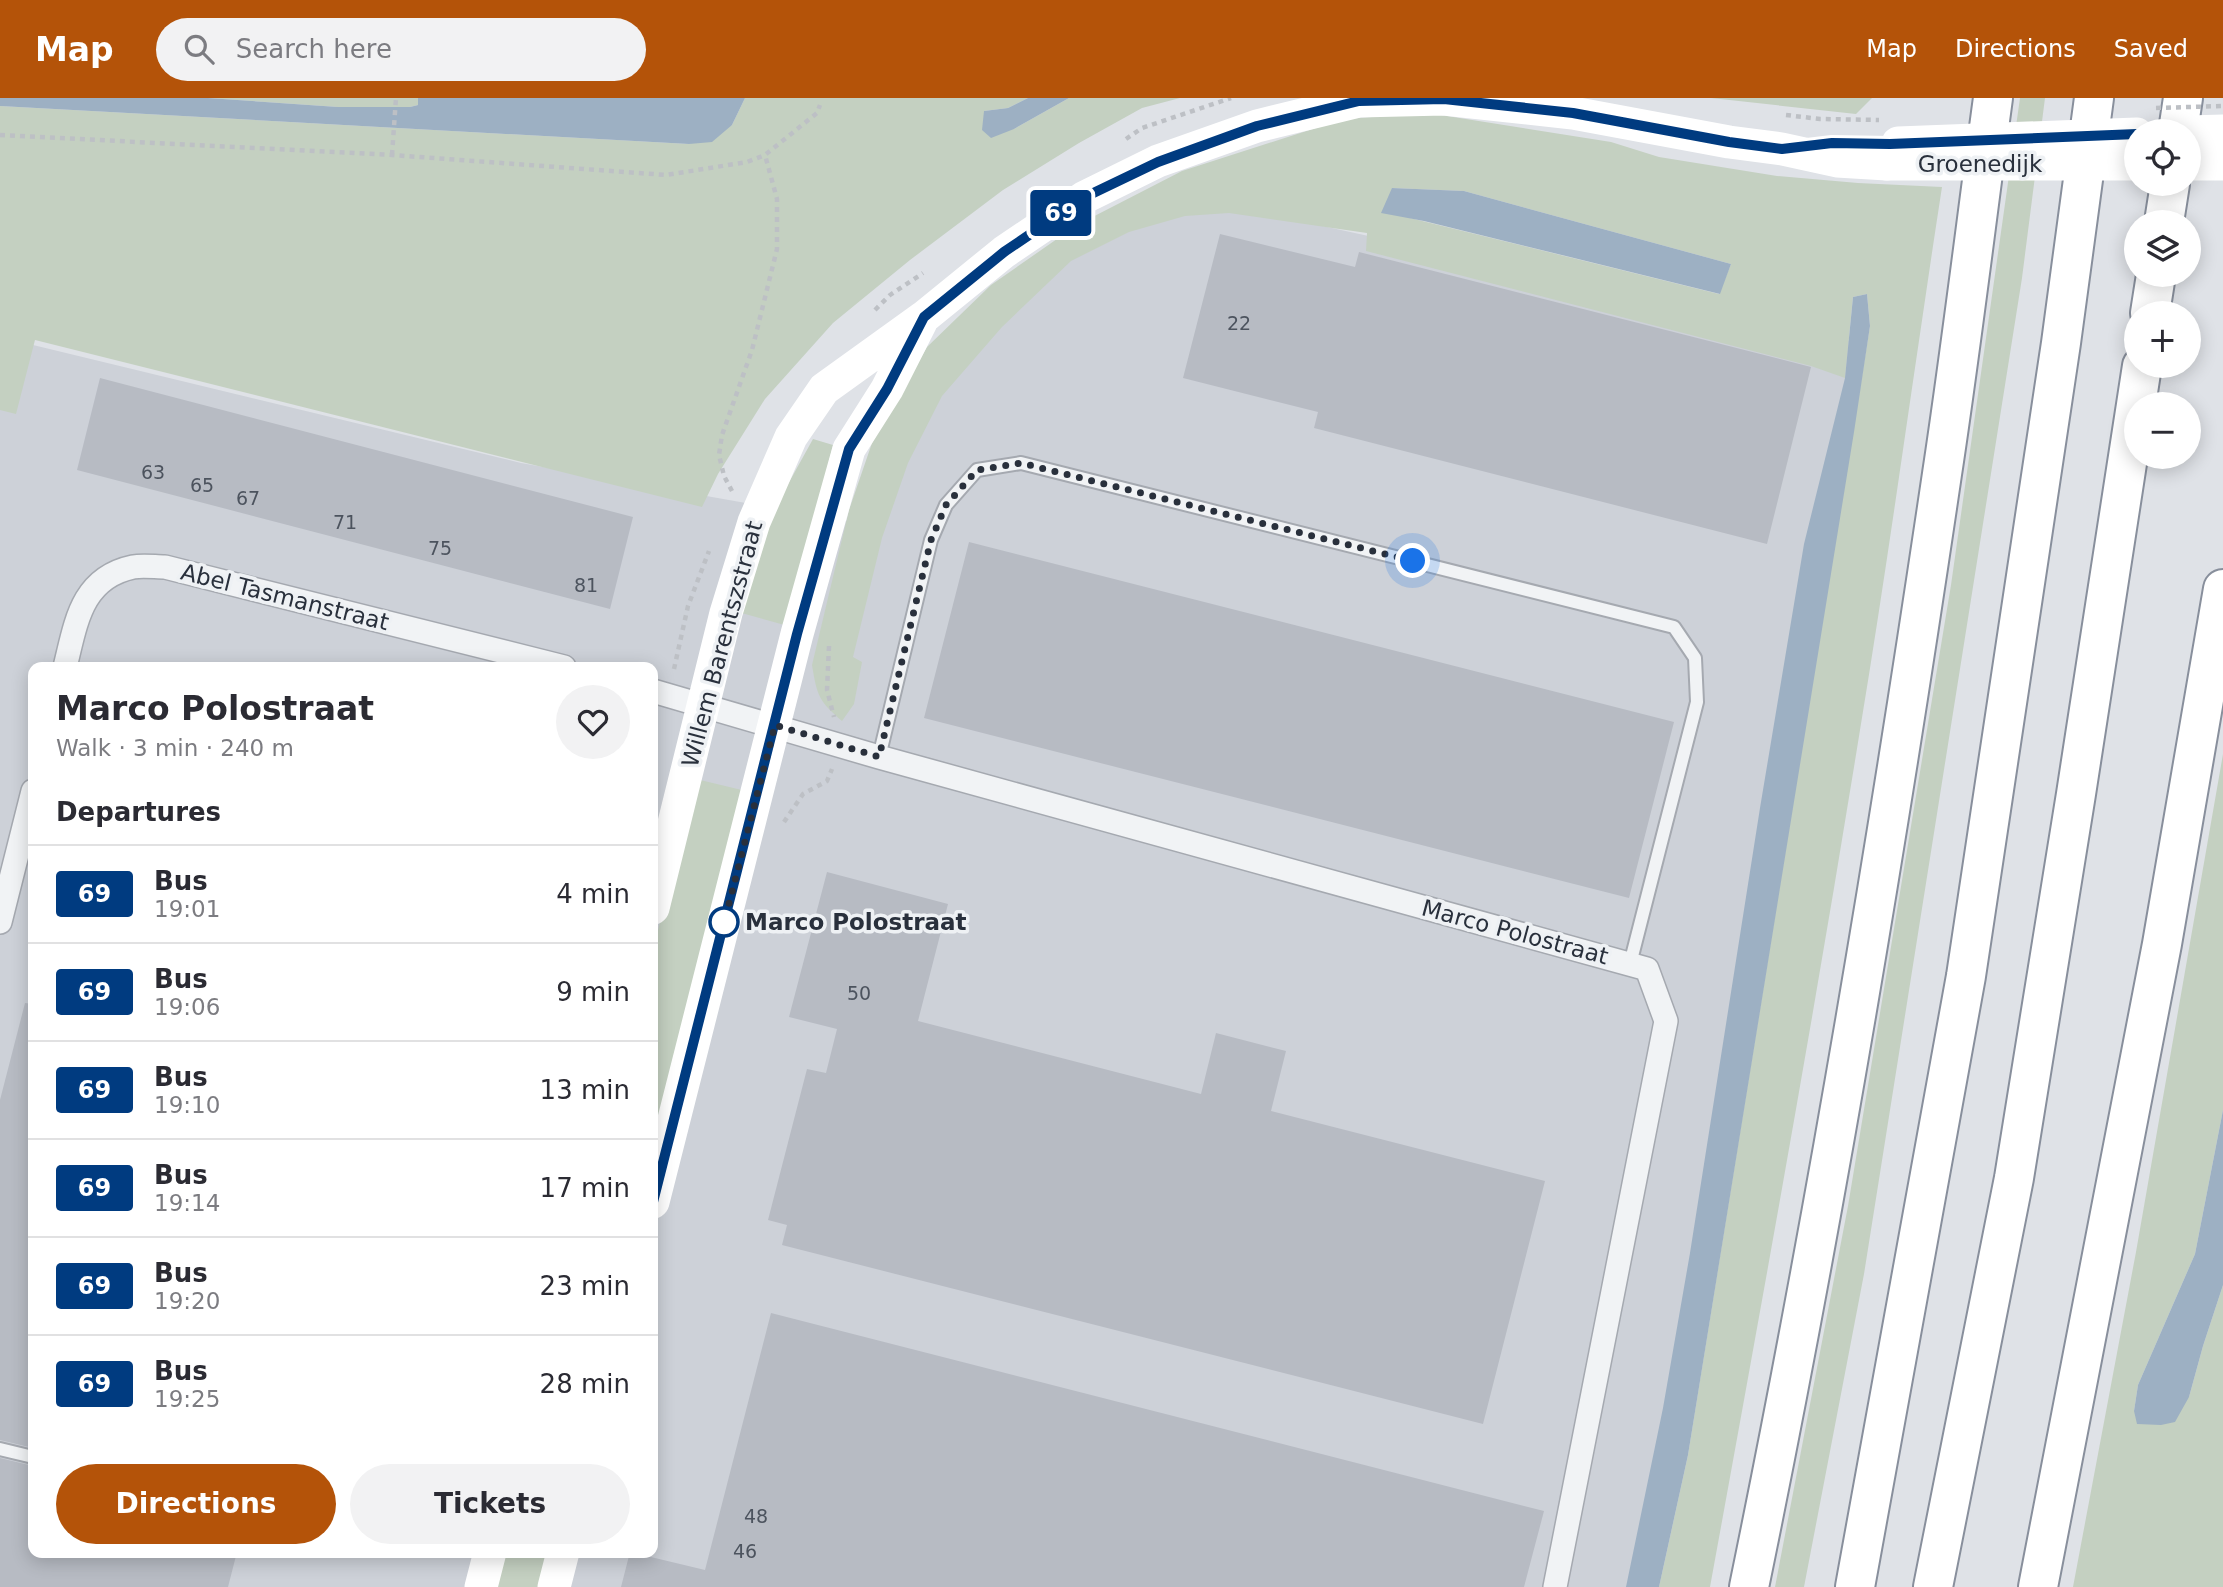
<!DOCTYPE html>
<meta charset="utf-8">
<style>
:root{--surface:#fff;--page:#f2f2f3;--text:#2b2b33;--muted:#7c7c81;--line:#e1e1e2;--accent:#b45309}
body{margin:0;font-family:"DejaVu Sans",sans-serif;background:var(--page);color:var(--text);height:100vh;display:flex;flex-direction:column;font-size:26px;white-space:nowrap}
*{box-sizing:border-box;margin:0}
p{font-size:23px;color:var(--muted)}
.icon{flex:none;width:38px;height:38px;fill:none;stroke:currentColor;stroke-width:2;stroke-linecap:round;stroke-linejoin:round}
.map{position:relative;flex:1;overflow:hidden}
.sheet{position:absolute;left:28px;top:564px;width:630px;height:896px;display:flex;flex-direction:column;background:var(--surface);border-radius:14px;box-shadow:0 4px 18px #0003}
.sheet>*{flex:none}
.badge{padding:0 14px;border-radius:5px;font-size:24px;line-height:46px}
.buttons{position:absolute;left:2124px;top:21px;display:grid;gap:14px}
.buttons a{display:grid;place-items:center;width:77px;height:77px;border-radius:50%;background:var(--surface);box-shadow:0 4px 18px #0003;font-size:35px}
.you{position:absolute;width:35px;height:35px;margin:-18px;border:5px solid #fff;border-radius:50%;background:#1a73e8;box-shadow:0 0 0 10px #1a73e833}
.map>.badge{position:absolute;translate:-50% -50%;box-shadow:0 0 0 4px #fff}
h2{padding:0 28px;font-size:26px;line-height:63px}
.round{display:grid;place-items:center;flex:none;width:74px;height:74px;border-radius:37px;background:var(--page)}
.head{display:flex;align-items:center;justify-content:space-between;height:119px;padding:0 28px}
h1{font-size:33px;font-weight:700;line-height:52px}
.button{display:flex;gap:14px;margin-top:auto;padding:14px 28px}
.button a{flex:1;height:80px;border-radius:42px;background:var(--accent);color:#fff;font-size:28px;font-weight:700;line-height:80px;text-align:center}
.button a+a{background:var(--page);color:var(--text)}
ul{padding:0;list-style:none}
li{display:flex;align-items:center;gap:21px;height:98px;padding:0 28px;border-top:2px solid var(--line)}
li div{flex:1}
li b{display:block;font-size:26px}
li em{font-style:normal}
li .badge{min-width:77px;font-weight:700;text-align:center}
header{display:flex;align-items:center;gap:42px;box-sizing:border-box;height:98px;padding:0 35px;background:var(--accent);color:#fff}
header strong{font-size:33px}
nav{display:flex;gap:38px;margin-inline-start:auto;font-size:24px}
.search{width:490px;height:63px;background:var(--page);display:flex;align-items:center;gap:18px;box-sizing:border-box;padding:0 24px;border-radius:38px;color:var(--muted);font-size:26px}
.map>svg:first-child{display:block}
</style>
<header>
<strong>Map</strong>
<div class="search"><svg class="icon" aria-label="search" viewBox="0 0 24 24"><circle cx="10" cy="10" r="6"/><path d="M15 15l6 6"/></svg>Search here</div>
<nav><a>Map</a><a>Directions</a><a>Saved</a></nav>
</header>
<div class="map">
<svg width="2223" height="1489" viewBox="0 0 2223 1489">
<rect width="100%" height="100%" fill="#dfe2e7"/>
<!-- built -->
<path fill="#cdd1d8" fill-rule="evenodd" d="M1235,109L1860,245L1642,1489H0V239L521,365L875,428L926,303L1078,146L1179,115ZM33,569H653V1454H33Z"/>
<!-- green -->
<path fill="#c4d0c1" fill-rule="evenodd" d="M208,0H418V7L410,9H338Z
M745,0H1028L1008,10L984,13L1014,31L1069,0H1180L1142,10L1079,45L1003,92L910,162L833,225L765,301L718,376L702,409L35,242L16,316L0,312V8L689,46L732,27Z
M1711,0H1911H1872L1856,16Z
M2020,0H2045L2022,180L1864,1176L1804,1489H1775L1848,1108L1951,487Z
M1428,15L1611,44L1659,59L1777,78L1858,85L1942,89C1914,270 1890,451 1860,632C1814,918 1762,1204 1710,1489H1659L1688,1357L1870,228L1867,196L1853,199L1845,280L1811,268L1366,153L1367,135L1229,115L1185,118L1129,134L1071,163L1002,229L942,298L908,365L882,440L853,559L862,564L854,606L842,623C819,603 817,598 812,567L849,412L872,345L927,249L991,187L1077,127L1182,73L1344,21ZM1392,90L1464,93L1731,166L1719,196L1410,120Z
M813,341L833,347L788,528L738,514L777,406Z
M2223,656V1012L2195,1156L2138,1287L2134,1313L2189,1299L2203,1248L2223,1187V1489H2073L2136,1154Z
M696,681L746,693L653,1058V852Z
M500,1454H551L542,1489H491Z"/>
<!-- water -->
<path fill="#9db0c3" d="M0,0H208L338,9H410L418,7V0H745L732,27L712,44L689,46L0,8Z
M1028,0H1069L1014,31L991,40L982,32L984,13L1008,10Z
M1392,90L1464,93L1731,166L1720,196L1424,123L1381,115Z
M1867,196L1870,228L1854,334L1688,1357L1659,1489H1626L1663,1310L1690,1155L1760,710L1804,446L1845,280L1853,199Z
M2223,1012V1187L2203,1248L2189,1299L2175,1324L2161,1327L2137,1326L2134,1313L2138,1287L2195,1156Z"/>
<!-- building -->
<path fill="#b7bbc3" d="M1220,136L1355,169L1359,154L1811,269L1767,446L1314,330L1318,314L1183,280Z
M100,280L633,419L610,511L77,372Z
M969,444L1674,624L1629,800L924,620Z
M827,774L948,806L918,923L1201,996L1216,935L1286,953L1271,1013L1545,1083L1483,1326L782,1147L787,1127L768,1122L807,971L826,975L837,931L789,919Z
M25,905L33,906V1350L0,1342V1002Z
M771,1215L1544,1413L1524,1489H621L630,1454L705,1472Z
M0,1360L33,1368V1454H237L228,1489H0Z"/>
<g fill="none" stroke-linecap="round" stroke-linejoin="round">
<defs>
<path id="service" d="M879,659L931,442L946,407L977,372L1021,365L1674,529L1695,560L1697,604L1630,866
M0,1351L33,1359"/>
<path id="minor" d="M65,569C76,525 81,480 133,469C143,467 155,469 165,469L564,569
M653,593L879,659L1647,871L1666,923L1555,1489
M0,824L33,693"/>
<path id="motorway" d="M2178,33L2183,0
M2164,124L2170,86
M2150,215L2156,177
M1749,1489C1825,1120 1887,748 1942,376C1961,251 1976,125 1993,0
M1855,1489L1966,878L2061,245L2094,0
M1933,1489L2014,1080L2076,696L2142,268
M2038,1489L2162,846L2223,491"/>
</defs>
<!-- service casing -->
<use href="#service" stroke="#a5a9b0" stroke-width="16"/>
<!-- minor casing -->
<use href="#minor" stroke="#a5a9b0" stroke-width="26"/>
<!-- motorway casing -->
<use href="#motorway" stroke="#888f9c" stroke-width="42"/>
<!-- path -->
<path stroke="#bdc0c5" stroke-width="4.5" stroke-dasharray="5 5" stroke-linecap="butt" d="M1786,17L1820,21L1879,22
M0,37L392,57L666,77L747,64L765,57
M1126,41L1142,30L1231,0
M392,57L396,0
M875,212L890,197L923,175
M732,393L724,378L719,357L722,337L752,252L777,151V101L765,57L817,15L820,7
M829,548L827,592L834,619
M674,571L688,508L709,453
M784,724L803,696L827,683L832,671"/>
<!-- service -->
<use href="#service" stroke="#f1f3f5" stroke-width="12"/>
<!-- minor -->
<use href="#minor" stroke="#f1f3f5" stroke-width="23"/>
<!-- secondary -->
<path stroke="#fff" stroke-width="33" d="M2189,34L2223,33
M2189,66H2223
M653,810L726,515L754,424L791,339L824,291L924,219L1004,154L1085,99L1158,63L1257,28L1359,3L1444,1L1573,15L1729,44L1782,51L1837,63L1887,66
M653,1104L797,536L849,351L887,291L921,224
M481,1489L490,1454
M554,1489L563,1454"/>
<!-- motorway -->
<use href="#motorway" stroke="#fff" stroke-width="38"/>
<!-- path-bridge -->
<path stroke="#bdc0c5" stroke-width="4.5" stroke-dasharray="5 5" stroke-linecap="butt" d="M2156,10L2223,8"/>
<!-- secondary-bridge -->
<path stroke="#fff" stroke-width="33" d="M1898,45L2137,36
M1887,66H2137"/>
</g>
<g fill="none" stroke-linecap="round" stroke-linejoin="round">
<defs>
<path id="line" d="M653,1104L797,536L849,351L887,291L924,219L1004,154L1085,99L1158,64L1257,28L1359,3L1444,1L1573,15L1729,44L1782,51L1832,45L1890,46L2137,36"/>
</defs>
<!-- line casing -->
<use href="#line" stroke="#fff" stroke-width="16"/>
<!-- line -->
<use href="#line" stroke="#003b80" stroke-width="10"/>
<!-- walk -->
<path stroke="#29303c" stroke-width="7" stroke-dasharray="0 12.6" d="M724,824L722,833L775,627L879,659L931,442L946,407L977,372L1021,365L1413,463"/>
</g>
<!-- markers -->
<circle fill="#fff" stroke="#003b80" stroke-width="3.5" cx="724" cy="824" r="14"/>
<g text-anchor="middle" stroke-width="7" stroke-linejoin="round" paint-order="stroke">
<!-- number labels -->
<g font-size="19" fill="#4c535e">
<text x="1239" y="232">22</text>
<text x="153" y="381">63</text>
<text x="202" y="394">65</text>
<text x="248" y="407">67</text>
<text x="345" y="431">71</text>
<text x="440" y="457">75</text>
<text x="586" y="494">81</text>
<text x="859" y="902">50</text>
<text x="756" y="1425">48</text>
<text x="745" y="1460">46</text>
</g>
<!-- street labels -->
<g font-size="23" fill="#29303c" stroke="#eef1f4">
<text x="1980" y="74">Groenedijk</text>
<text transform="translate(285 499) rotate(14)" y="8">Abel Tasmanstraat</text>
<text transform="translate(722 546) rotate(-75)" y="8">Willem Barentszstraat</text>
<text transform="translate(1515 834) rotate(15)" y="8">Marco Polostraat</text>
</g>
<!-- stop labels -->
<g font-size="23" font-weight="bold" fill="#29303c" stroke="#eef1f4" text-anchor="start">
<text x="745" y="832">Marco Polostraat</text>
</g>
</g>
</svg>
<div class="buttons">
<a><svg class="icon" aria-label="locate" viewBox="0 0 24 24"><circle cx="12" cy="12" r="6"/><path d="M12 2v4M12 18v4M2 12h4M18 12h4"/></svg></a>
<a><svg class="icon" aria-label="layers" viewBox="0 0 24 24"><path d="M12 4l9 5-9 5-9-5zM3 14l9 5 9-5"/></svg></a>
<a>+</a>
<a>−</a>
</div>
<div class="you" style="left:1413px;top:463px"></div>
<b class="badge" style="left:1061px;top:115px;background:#003b80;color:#fff">69</b>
<section class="sheet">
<div class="head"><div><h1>Marco Polostraat</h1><p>Walk · 3 min · 240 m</p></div><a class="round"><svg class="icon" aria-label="heart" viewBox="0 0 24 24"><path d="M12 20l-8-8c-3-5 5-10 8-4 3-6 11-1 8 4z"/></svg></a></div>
<h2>Departures</h2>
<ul>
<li><span class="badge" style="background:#003b80;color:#fff">69</span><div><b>Bus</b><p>19:01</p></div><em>4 min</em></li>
<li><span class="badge" style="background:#003b80;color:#fff">69</span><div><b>Bus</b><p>19:06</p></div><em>9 min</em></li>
<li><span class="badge" style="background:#003b80;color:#fff">69</span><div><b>Bus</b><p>19:10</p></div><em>13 min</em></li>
<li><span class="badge" style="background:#003b80;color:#fff">69</span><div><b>Bus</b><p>19:14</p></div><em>17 min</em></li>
<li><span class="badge" style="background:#003b80;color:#fff">69</span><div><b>Bus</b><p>19:20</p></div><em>23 min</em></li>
<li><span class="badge" style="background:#003b80;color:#fff">69</span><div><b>Bus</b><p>19:25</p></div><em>28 min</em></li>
</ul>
<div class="button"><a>Directions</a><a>Tickets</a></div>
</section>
</div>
